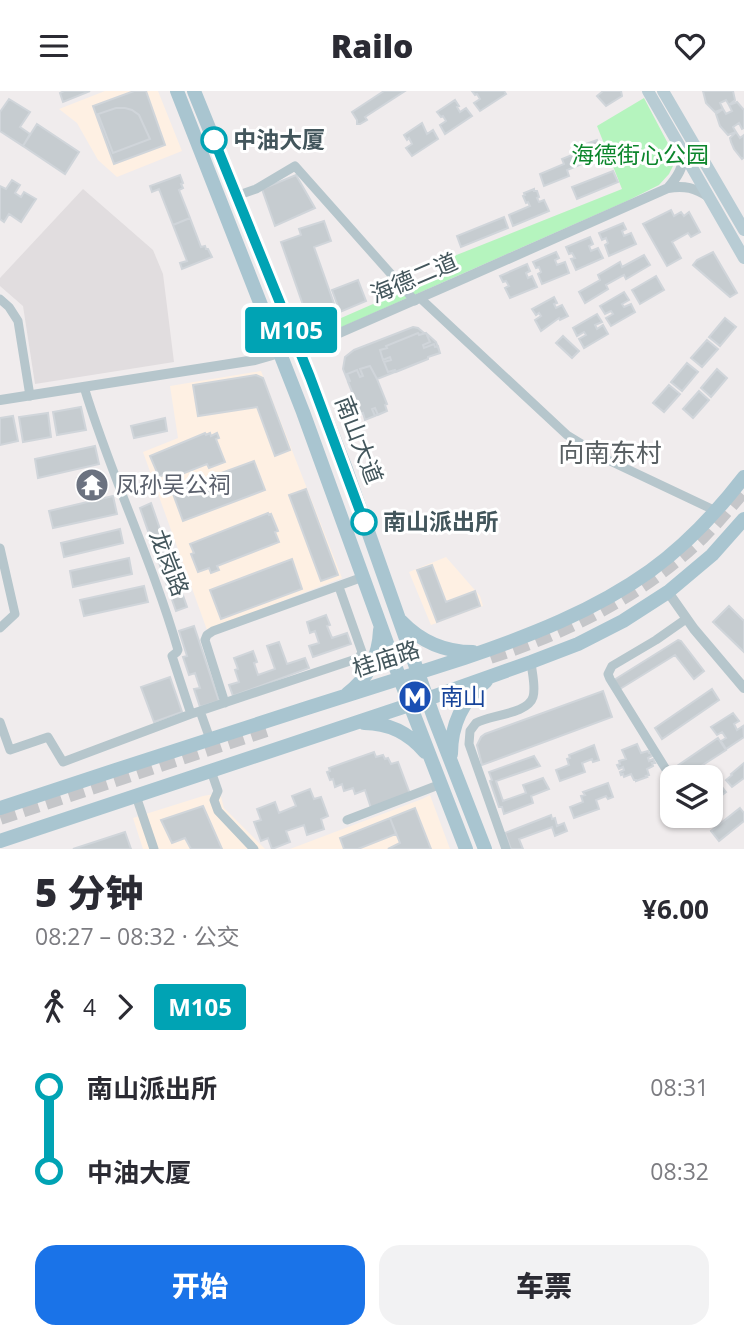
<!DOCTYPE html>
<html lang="zh">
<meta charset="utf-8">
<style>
:root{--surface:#fff;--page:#f2f2f3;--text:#2b2b33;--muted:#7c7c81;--accent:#1a73e8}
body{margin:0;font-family:"Open Sans","Noto Sans SC",sans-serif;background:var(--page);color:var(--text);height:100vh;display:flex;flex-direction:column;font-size:26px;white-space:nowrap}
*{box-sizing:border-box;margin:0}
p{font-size:23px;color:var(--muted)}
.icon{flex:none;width:38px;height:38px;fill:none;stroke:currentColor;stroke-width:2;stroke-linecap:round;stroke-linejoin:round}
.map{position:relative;height:758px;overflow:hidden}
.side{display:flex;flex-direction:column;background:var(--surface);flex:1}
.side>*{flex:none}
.badge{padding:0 14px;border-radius:5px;font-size:24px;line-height:46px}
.fabs{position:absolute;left:660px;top:674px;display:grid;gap:14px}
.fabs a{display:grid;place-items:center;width:63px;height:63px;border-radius:14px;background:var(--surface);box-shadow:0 2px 5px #0004;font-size:35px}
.map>.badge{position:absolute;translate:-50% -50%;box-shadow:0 0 0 4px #fff}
.legs{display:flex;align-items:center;gap:10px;height:77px;padding:0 35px;font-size:23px}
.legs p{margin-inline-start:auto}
.headline{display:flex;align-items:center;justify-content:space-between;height:119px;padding:0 35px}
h1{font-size:38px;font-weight:800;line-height:52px}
.primary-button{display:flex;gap:14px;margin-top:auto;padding:14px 35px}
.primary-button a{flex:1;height:80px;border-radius:21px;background:var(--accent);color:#fff;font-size:28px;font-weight:800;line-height:80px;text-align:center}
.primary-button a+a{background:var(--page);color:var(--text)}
ul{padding:0 35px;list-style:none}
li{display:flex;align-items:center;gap:24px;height:84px;font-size:26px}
li i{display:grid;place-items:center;width:10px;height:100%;margin:0 9px;background:currentColor}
li i::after{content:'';width:18px;height:18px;margin:-9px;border:5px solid;border-radius:50%;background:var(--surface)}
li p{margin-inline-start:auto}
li:first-child i{background:linear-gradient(#0000 50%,currentColor 0)}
li:last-child i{background:linear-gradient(currentColor 50%,#0000 0)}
header{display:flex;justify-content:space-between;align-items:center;height:91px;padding:0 35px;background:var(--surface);font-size:32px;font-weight:800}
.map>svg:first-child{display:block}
</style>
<header><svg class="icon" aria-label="menu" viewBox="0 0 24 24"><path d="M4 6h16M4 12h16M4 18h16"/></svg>Railo<svg class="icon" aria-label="heart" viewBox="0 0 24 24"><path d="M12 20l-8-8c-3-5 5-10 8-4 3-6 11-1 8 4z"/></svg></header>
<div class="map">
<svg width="744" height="758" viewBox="0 0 744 758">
<rect width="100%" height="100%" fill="#f0eced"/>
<!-- commercial -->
<path fill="#fef0e3" d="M105,0H158L182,60L117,86L98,69L77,32L59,18Z
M261,280L342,487L207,539L143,361L178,347L170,295Z
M446,466L480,505L483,515L431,534L409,481Z
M220,702L224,717L265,758H143L133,727L203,705Z
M430,704L450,758H290L422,708Z"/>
<!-- education -->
<path fill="#e1dddf" d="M83,98L153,159L163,183L174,271L35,293L23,215L0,195V187Z"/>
<!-- green -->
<path fill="#b5f4be" d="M644,7L673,62V75L669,83L659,94L627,110L317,247L316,238L453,178L449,167L622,98L597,35Z"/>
<!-- building -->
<path fill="#c6ccd0" stroke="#d0d5da" stroke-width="2" d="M64,0H90L63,11L60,2Z
M134,0H146L165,54L114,73L93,15Z
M384,0H405L365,26L367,29L360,33H357V29L352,21Z
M472,0H504L506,3L480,20L474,12L480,8L477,3L475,4Z
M603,0H621L622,5L606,15L597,5Z
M703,0H733L735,9L729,14L726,9L720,12L723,18L715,21L706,12Z
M9,8L30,21L20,36L30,43L23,55L0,40V21Z
M455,9L459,15L457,16L460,21L466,17L472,25L445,43L440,34L446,30L443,25L441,26L437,21Z
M737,11L744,19V37L742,38L739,32L733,36L736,41L728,44L720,35L716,23L723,18L726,23L732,20L729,14Z
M116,17H125L132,19L139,24L150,48L113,62L98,23Z
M422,32L427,43L433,39L438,48L412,65L406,57L412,53L409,47L407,49L404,44Z
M37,33L79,61L65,83L23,55Z
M736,41L740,47L744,44V66L742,68L734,58L731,51L730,47Z
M597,49L602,61L585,67L587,71L567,79L569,85L544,95L540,83L564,73L562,68L582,60L580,55Z
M613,80L618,91L577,108L572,96Z
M180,84L183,92L181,93L183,97L179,99L190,127L173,134L159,98L152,101L150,95Z
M296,84L315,117L275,135L262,98Z
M12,89L20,94L15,102L21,106L24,101L36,108L21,131L9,123L4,131L0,128V95L6,98Z
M534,98V100H537L539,106L537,107L539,111L544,109L549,120L513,135L509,124L530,115L528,111L526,112L523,105L525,104L524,102Z
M671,119L674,125L681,121L684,125L689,121L700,141L691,146L688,142L672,151L681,167L667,175L643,133Z
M504,126L508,137L461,156L457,145Z
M190,127L201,156L205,155L206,158H208L212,166L182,178L180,172L187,170L173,134Z
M324,130L331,150L314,156L338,224L310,234L281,151L301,144L299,138Z
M623,132L626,138L622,140L624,145L631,142L636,153L609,165L605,154L608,152L606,147L602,149L599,142Z
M590,146L593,153L589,155L591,160L598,157L603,167L576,179L571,168L575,167L572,162L569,163L566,156Z
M556,161L559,167L555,169L557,174L565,171L569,182L542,193L538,183L541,181L539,176L536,177L533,171Z
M713,161L737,202L730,206L693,174L697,169Z
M644,164L650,174L626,188L624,184L606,194L608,198L585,212L579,201L600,189L598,184L620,171L622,176Z
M527,173L530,180L526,182L528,187L532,185L537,196L510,207L505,197L509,195L506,190L503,191L500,185Z
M656,185L664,199L640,213L632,199Z
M358,189L366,210L340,221L332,199Z
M624,201L629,209L622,213L624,216L631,213L635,221L611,235L606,227L613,223L611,220L605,223L600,215Z
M554,206L557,212L554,213L556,217L562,214L568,225L560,229L559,227L541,240L535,229L541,225L539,222L536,224L532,218Z
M597,223L602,231L595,234L597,238L603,234L608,243L584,257L579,248L586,244L584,241L577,245L573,237Z
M725,227L736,236L720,255L709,246Z
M413,236L418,237L424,242H426L436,251L440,262L428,266V268L377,288L387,313L385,314L387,320L365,329L363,322L361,323L343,278L345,266L354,259Z
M418,242L419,244L426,242L430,251L423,254L424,257L434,253L435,256L438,255L440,262L428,266V268L396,281L395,279L388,281L384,271L391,269L390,266L383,269L380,259L387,257L386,255Z
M563,245L579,260L572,267L556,252Z
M707,249L718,258L702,276L691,267Z
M687,272L698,281L682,300L671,291Z
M370,275L377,288L387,313L385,314L387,320L378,324L375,317L372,318L375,325L365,329L363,322L361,323L348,291L350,290L347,283L357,279L360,286L363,285L360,278Z
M717,278L727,287L711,306L701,297Z
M256,284L263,287L290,359L275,365L257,316L198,325L193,294Z
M669,294L680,303L664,321L653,312Z
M699,300L709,309L693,327L683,318Z
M81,316L86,339L57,344L53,321Z
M48,322L51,346L23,351L19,326Z
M13,325L18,350L0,354V327Z
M165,327L167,340L134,347L131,335Z
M205,342L206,344L210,342L211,345L217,342L219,347L216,348L225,371L209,377L207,373L174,386L176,389L168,392L163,384L159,386L150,365Z
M95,355L99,373L38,387L35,368Z
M254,370L265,399L183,430L172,400Z
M103,384L106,400L80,404L77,387Z
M306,398L338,484L321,490L289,404Z
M113,405L117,423L53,437L49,420Z
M151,412L187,516L176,520L140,417Z
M268,422L269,424L271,423L278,440L275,441L279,451L217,475L219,479L211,482L209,477L198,481L191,463L194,462L190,453Z
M120,438L123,452L64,466L61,452Z
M129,467L132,483L73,496L70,480Z
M292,468L302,498L221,528L210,499Z
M432,474L446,511L475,500L480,515L437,531L417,479Z
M144,495L148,511L84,525L80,509Z
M729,515L744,530V561L713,531Z
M326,524L330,534L327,535L332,547L347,542L351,553L313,566L309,555L319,552L315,540L310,542L307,531Z
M194,535L219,610L200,616L194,598L200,597L195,582L189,584L183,566L187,565L179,540Z
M678,549L681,550L704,580L694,588L675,564L620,598L614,589Z
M279,551L287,573L305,567L309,577L233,605L229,594L239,591L235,579L238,578L234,567L253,560L257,571L254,572L258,584L275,578L267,555Z
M170,586L182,621L154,631L141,596Z
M712,598L719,609L662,648L655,637Z
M603,600L612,626L482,674L477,654L481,646L485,643Z
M733,622L739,630L734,633L737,639L743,635L744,646L726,658L721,650L726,647L722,641L717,644L711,636Z
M718,647L726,659L684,686L677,675Z
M637,653L641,662L648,660L649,662H651L652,665L648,667L649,670L653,668L655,672H652L653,675L647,678L649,684L646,685L647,686L636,690V689H634L631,683L624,686L623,683L621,684L620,681L624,679L623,676L619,678L617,674L620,673L619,670L626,668L622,659Z
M594,654L599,669L593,671L592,668L582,672L585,681L560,690L556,679L569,674L567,668L570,667L569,664Z
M374,661L376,666L383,664L385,668L388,667L391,673L398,671L410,703L371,717L365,699L355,703L353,697L344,700L342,693L335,696L333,688L330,689L327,681L330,680L329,677Z
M534,665L540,675L496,690L503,710L526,702L523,694L543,687L549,698L531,705L533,712L504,723L502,716H499L490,690L492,689L489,681Z
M744,672V687L732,696L726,689L732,684L731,683Z
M715,687L726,701L710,713V692Z
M608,692L613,706L608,708L606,705L596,709L599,718L574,727L570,716L583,711L581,705L585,704L583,701Z
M310,698L314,708L321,706L328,725L321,728L324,738L307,744L304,734L286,740L290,751L272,758L268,747L261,750L254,731L261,729L257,718L275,711L279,722L296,715L292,705Z
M203,715L222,758H191L185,747L172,752L161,729Z
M415,717L431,758H388L400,752L390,727Z
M740,717L744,722V730L719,750L711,740Z
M551,724L552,728L555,727L557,735L564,732L567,740L555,745L552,736L519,748L523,758H511L505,742Z
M390,727L396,743L358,758H344L340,747Z
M125,741L131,758H73Z"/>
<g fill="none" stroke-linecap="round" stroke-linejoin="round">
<!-- trunk-tunnel -->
<path stroke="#c5c6c9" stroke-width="16" stroke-dasharray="16 8" stroke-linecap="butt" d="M490,565C568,539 641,504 701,446C716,431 730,414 744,398
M0,726L266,638"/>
<!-- minor -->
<path stroke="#b6c6cc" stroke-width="9" d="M236,105L256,98L295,75L415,210
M420,207L567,344L608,369L716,420
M0,208L9,216L18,230L30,305
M84,296C111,385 152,469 178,559L177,561L172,565L191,623L200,620L210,648
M0,457L15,523L0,537
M225,612L205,549L207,544L213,540L363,486
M200,620L359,567L362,561L339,496
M0,631L10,659L48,646L63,671L191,623
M211,680L218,700L214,709L218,720L254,758
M667,680L610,588L608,583L612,575L656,549L686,528
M136,705L154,758
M347,729L441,693
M506,758L469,653L470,640L476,632C490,624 528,623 533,606C536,596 532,582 531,571"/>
<!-- tertiary -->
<path stroke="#b6c6cc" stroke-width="10" d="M668,97C678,85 683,77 684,62
M0,309L255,269L321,250L465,187L668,97C685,94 695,97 709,106
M668,501L694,538L744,597"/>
<!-- secondary -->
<path stroke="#b8ccd4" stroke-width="12" d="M648,0L744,167
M663,0L744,139"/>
<!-- primary -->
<path stroke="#a9c5d0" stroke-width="14" d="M177,0L303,321L400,588L466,758
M194,0L310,286L346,378L434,627L485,758
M401,530C421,551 445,561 473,561
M347,603C368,587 379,565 380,539
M364,632C389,632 409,642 425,661
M451,663C451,634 463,609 486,590
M0,717C102,683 205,650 307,617C360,600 412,584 464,567C529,545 594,520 650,480C686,454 717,421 744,386
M0,750L427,608L531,571L578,553L623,530L668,501L712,464L744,428"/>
</g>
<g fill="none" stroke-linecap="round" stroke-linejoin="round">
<defs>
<path id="line-1" d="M214,49L310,286L364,431"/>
</defs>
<!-- line-1 casing -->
<use href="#line-1" stroke="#fff" stroke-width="16"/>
<!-- line-1 -->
<use href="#line-1" stroke="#00a3b4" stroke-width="10"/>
</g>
<!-- icons -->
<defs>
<symbol id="temple-disc" viewBox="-11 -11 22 22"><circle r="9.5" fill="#6b7280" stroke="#fff"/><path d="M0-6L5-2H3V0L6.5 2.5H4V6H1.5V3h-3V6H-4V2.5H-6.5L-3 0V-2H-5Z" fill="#fff"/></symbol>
<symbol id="metro-disc" viewBox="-11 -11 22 22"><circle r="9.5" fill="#1a4fb4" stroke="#fff"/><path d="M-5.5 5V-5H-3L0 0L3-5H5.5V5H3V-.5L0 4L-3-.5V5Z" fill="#fff"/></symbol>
</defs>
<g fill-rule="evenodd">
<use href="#temple-disc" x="73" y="375" width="38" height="38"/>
<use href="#metro-disc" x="396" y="587" width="38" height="38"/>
</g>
<!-- markers -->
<g fill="#fff" stroke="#00a3b4" stroke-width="3.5">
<circle cx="214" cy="49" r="12"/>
<circle cx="364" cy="431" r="12"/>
</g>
<g text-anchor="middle" stroke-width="6" stroke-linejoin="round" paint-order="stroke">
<!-- stop labels -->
<g font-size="23" font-weight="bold" fill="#43565c" stroke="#fff" text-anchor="start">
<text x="233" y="57">中油大厦</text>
<text x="383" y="439">南山派出所</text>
</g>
<!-- park labels -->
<g font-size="23" fill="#0c862c" stroke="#fff">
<text x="640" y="72">海德街心公园</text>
</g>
<!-- street labels -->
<g font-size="23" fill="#43565c" stroke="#fff">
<text transform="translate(414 187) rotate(-23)" y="8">海德二道</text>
<text transform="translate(359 349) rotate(69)" y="8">南山大道</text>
<text transform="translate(169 472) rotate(69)" y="8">龙岗路</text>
<text transform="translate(386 568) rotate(-18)" y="8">桂庙路</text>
</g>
<!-- worship labels -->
<g font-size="23" fill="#5b616d" stroke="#fff" text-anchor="start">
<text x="116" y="402">凤孙吴公祠</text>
</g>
<!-- transit labels -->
<g font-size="23" fill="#164399" stroke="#fff" text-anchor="start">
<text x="440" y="614">南山</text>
</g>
<!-- quarter labels -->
<g font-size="26" fill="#596063" stroke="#fff">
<text x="610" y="371">向南东村</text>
</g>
</g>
</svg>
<div class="fabs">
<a><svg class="icon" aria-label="layers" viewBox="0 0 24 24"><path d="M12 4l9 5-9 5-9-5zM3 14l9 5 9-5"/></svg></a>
</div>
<b class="badge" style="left:291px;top:239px;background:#00a3b4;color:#fff">M105</b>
</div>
<section class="side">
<div class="headline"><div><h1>5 分钟</h1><p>08:27 – 08:32 · 公交</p></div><b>¥6.00</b></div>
<div class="legs"><svg class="icon" aria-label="walk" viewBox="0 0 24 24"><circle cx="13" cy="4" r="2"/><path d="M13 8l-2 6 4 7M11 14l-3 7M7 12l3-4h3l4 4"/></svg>4<svg class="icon" aria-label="forward" viewBox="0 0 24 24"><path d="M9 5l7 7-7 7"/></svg><b class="badge" style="background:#00a3b4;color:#fff">M105</b></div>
<ul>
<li><i style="color:#00a3b4"></i><b>南山派出所</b><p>08:31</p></li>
<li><i style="color:#00a3b4"></i><b>中油大厦</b><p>08:32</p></li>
</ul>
<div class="primary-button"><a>开始</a><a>车票</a></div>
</section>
